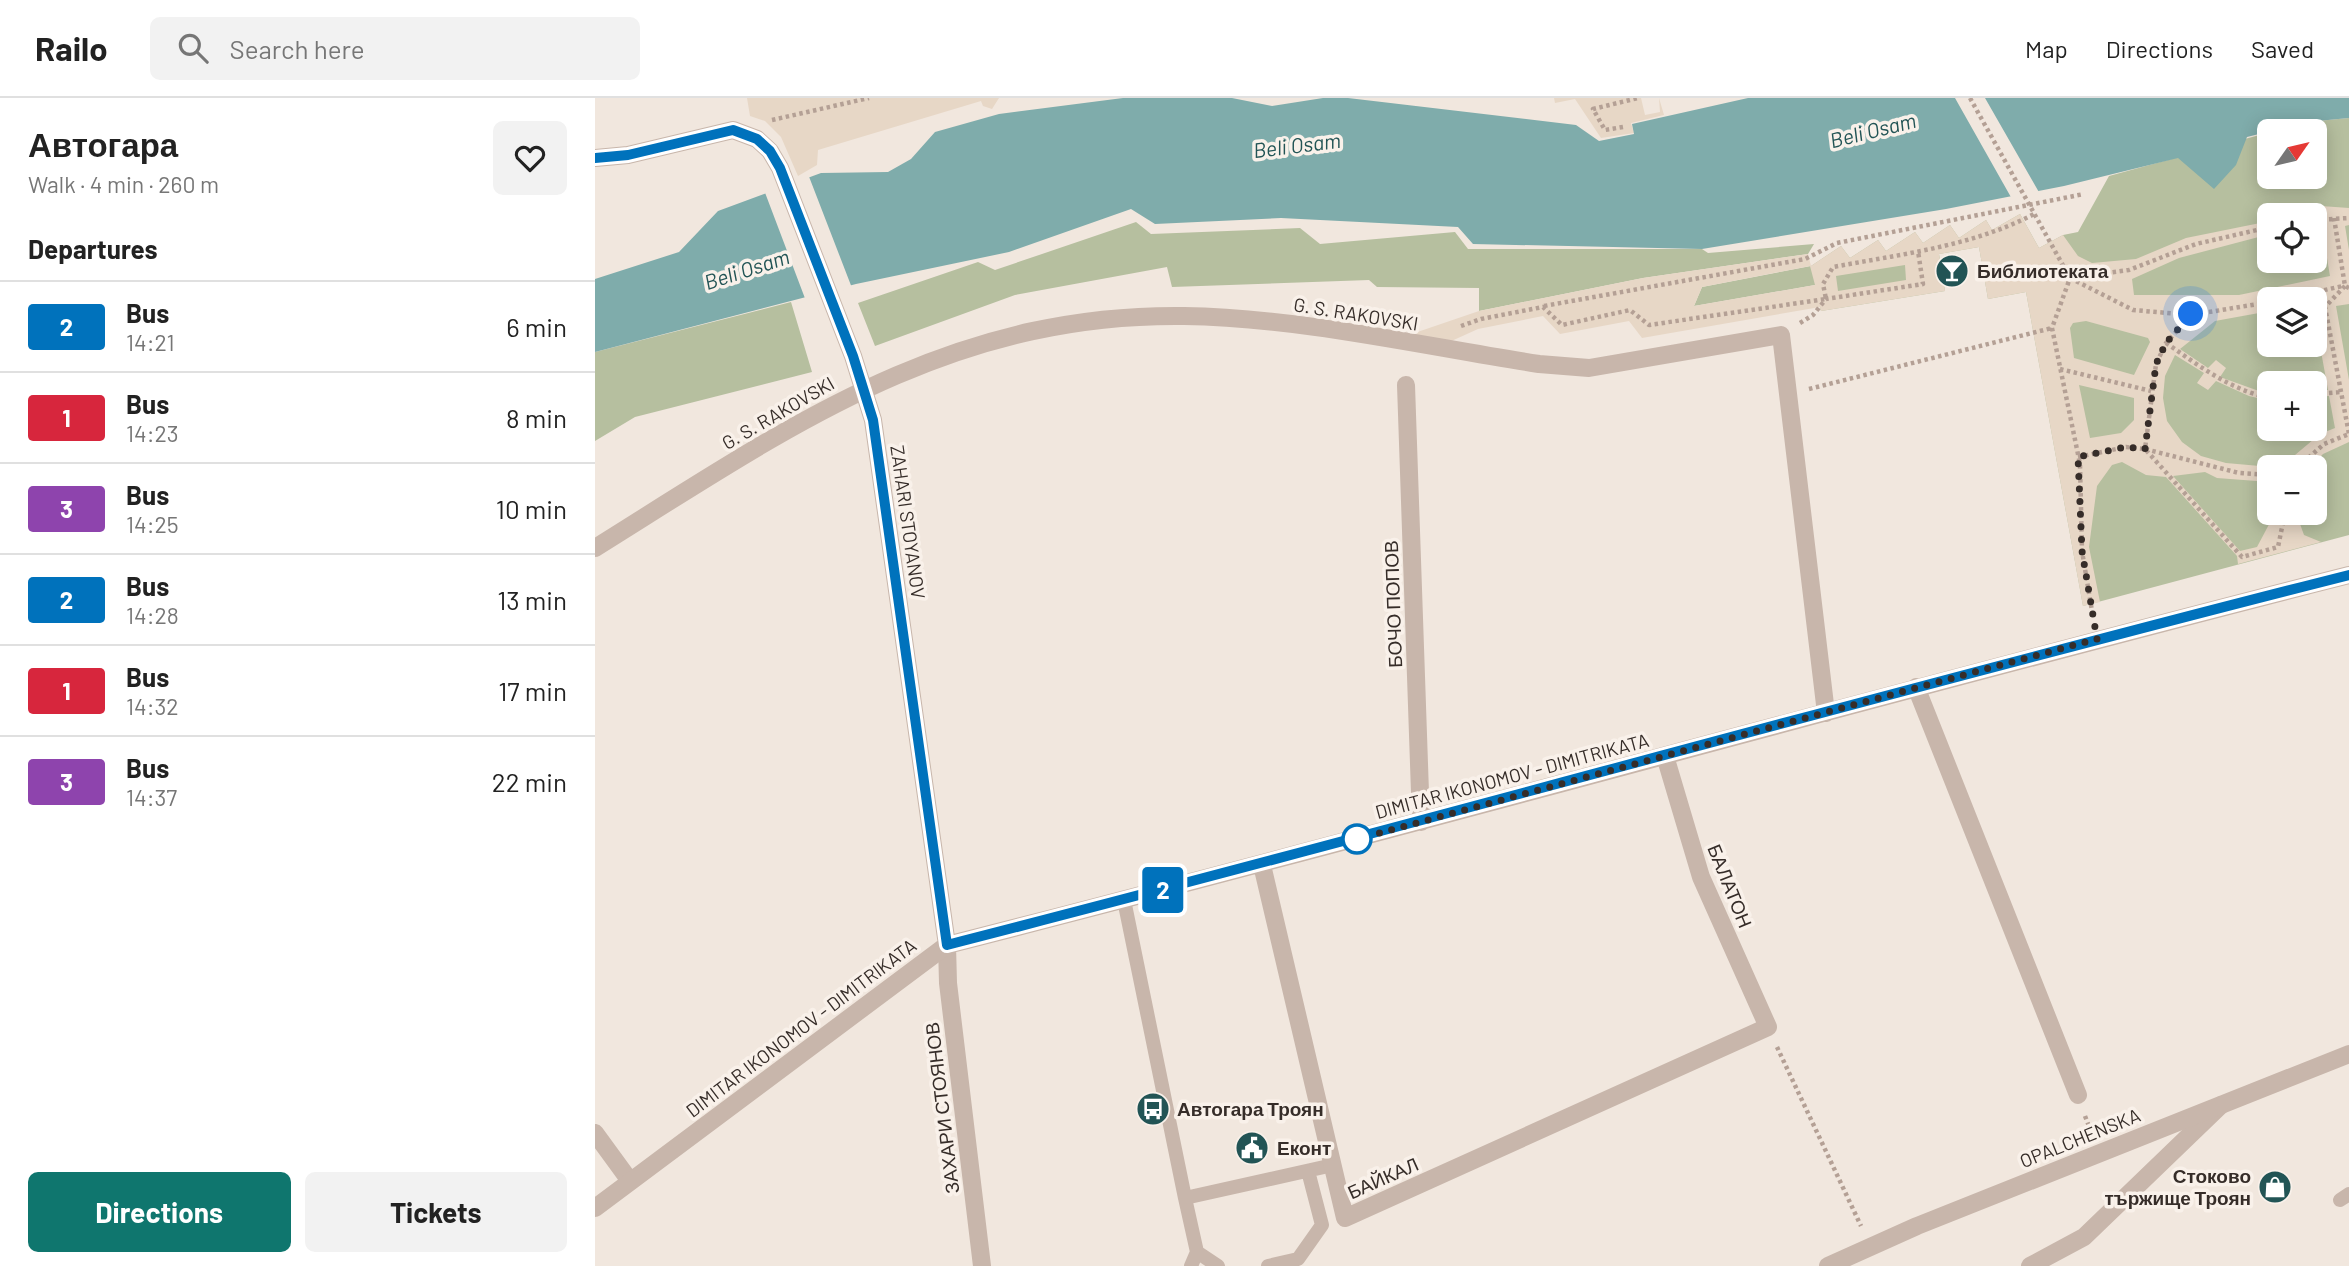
<!DOCTYPE html>
<meta charset="utf-8">
<style>
:root{--surface:#fff;--page:#f2f2f2;--text:#222;--muted:#767676;--line:#e0e0e0;--accent:#0f766e}
body{margin:0;font-family:Barlow,sans-serif;background:var(--page);color:var(--text);height:100vh;display:flex;flex-direction:column;font-size:26px;white-space:nowrap}
*{box-sizing:border-box;margin:0}
p{font-size:23px;color:var(--muted)}
.icon{flex:none;width:38px;height:38px;fill:none;stroke:currentColor;stroke-width:2;stroke-linecap:round;stroke-linejoin:round}
.map{position:relative;flex:1;overflow:hidden}
.details{display:flex;flex-direction:column;background:var(--surface);width:595px}
.details>*{flex:none}
.badge{padding:0 14px;border-radius:5px;font-size:24px;line-height:46px}
.needle{width:46px;rotate:56deg}
.buttons{position:absolute;left:1662px;top:21px;display:grid;gap:14px}
.buttons a{display:grid;place-items:center;width:70px;height:70px;border-radius:10px;background:var(--surface);box-shadow:0 4px 18px #0003;font-size:35px}
.you{position:absolute;width:35px;height:35px;margin:-18px;border:5px solid #fff;border-radius:50%;background:#1a73e8;box-shadow:0 0 0 10px #1a73e833}
.map>.badge{position:absolute;translate:-50% -50%;box-shadow:0 0 0 4px #fff}
h2{padding:0 28px;font-size:26px;line-height:63px}
.round{display:grid;place-items:center;flex:none;width:74px;height:74px;border-radius:10px;background:var(--page)}
.summary{display:flex;align-items:center;justify-content:space-between;height:119px;padding:0 28px}
h1{font-size:33px;font-weight:700;line-height:52px}
.button{display:flex;gap:14px;margin-top:auto;padding:14px 28px}
.button a{flex:1;height:80px;border-radius:10px;background:var(--accent);color:#fff;font-size:28px;font-weight:700;line-height:80px;text-align:center}
.button a+a{background:var(--page);color:var(--text)}
ul{padding:0;list-style:none}
li{display:flex;align-items:center;gap:21px;height:91px;padding:0 28px;border-top:2px solid var(--line)}
li div{flex:1}
li b{display:block;font-size:26px}
li em{font-style:normal}
li .badge{min-width:77px;font-weight:700;text-align:center}
header{display:flex;align-items:center;gap:42px;box-sizing:border-box;height:98px;padding:0 35px;background:var(--surface);border-bottom:2px solid var(--line)}
header strong{font-size:33px}
nav{display:flex;gap:38px;margin-inline-start:auto;font-size:24px}
.search{width:490px;height:63px;background:var(--page);display:flex;align-items:center;gap:18px;box-sizing:border-box;padding:0 24px;border-radius:10px;color:var(--muted);font-size:26px}
main{display:flex;flex:1;min-height:0}
.map>svg:first-child{display:block}
</style>
<header>
<strong>Railo</strong>
<div class="search"><svg class="icon" aria-label="search" viewBox="0 0 24 24"><circle cx="10" cy="10" r="6"/><path d="M15 15l6 6"/></svg>Search here</div>
<nav><a>Map</a><a>Directions</a><a>Saved</a></nav>
</header>
<main>
<section class="details">
<div class="summary"><div><h1>Автогара</h1><p>Walk · 4 min · 260 m</p></div><a class="round"><svg class="icon" aria-label="heart" viewBox="0 0 24 24"><path d="M12 20l-8-8c-3-5 5-10 8-4 3-6 11-1 8 4z"/></svg></a></div>
<h2>Departures</h2>
<ul>
<li><span class="badge" style="background:#0072bc;color:#fff">2</span><div><b>Bus</b><p>14:21</p></div><em>6 min</em></li>
<li><span class="badge" style="background:#d7263d;color:#fff">1</span><div><b>Bus</b><p>14:23</p></div><em>8 min</em></li>
<li><span class="badge" style="background:#8e44ad;color:#fff">3</span><div><b>Bus</b><p>14:25</p></div><em>10 min</em></li>
<li><span class="badge" style="background:#0072bc;color:#fff">2</span><div><b>Bus</b><p>14:28</p></div><em>13 min</em></li>
<li><span class="badge" style="background:#d7263d;color:#fff">1</span><div><b>Bus</b><p>14:32</p></div><em>17 min</em></li>
<li><span class="badge" style="background:#8e44ad;color:#fff">3</span><div><b>Bus</b><p>14:37</p></div><em>22 min</em></li>
</ul>
<div class="button"><a>Directions</a><a>Tickets</a></div>
</section>
<div class="map">
<svg width="1754" height="1168" viewBox="0 0 1754 1168">
<rect width="100%" height="100%" fill="#f1e7de"/>
<!-- green -->
<path fill="#b6bf9f" fill-rule="evenodd" d="M1754,20V437L1488,508L1431,194L1393,201L1384,149L1344,156L1350,193L1226,213L1220,187L1099,208L1107,189L1216,168L1246,148L1255,160L1283,142L1291,153L1320,134L1328,145L1355,127L1364,140L1391,122L1397,132L1425,116L1444,150L1468,137L1483,134L1514,78L1712,24ZM1675,33H1720V79H1675ZM1675,117H1720V163H1675ZM1675,201H1720V247H1675ZM1675,285H1720V331H1675ZM1675,369H1720V415H1675Z
M541,124L556,136L705,130L725,146L860,134L873,151H1107L1113,155L1219,146L1213,156L1048,180L884,213V190L782,189L774,182L577,189L572,169L420,197L280,248L263,205L383,164L400,172Z
M196,204L217,274L40,319L0,343V254Z"/>
<!-- plaza -->
<path fill="#e7d7c6" fill-rule="evenodd" d="M152,0H404L397,11L388,8L386,3L223,52L222,67L203,78L186,39L170,23L155,18Z
M959,0H1046L1050,17L1065,14L1064,0L1069,17L1036,25L1039,35L1006,40L980,1L960,5Z
M1726,108L1754,110V127L1750,128L1754,152V206L1741,208L1754,282V344L1728,356L1716,369H1675V384L1622,380L1610,374L1578,378L1645,453L1662,449L1680,415H1701L1709,437L1726,444L1643,466L1642,458L1571,379L1551,377L1527,364L1517,367L1502,388L1494,449L1505,504L1488,508L1431,194L1393,201L1384,149L1344,156L1350,193L1226,213L1225,209L1047,240L1034,223L965,236L948,218L883,231L841,250L799,242L884,213L1048,180L1213,156L1216,168L1246,148L1255,160L1283,142L1291,153L1320,134L1328,145L1355,127L1364,140L1391,122L1397,132L1425,116L1444,150L1468,137L1483,158L1497,165L1541,161L1591,140L1675,123V136L1584,160L1537,181L1539,197H1644L1735,178L1727,130H1720V117H1700ZM1310,167L1311,182L1243,193L1241,178ZM1215,168L1220,187L1099,208L1107,189ZM1675,201H1720V220L1733,292L1720,293V299L1734,298L1740,330L1725,336L1700,357L1676,369L1631,365L1606,358L1587,344L1572,323L1568,300L1570,278L1580,257L1609,275L1602,285L1613,292L1621,283L1654,298L1675,303V297L1625,279L1631,270L1621,262L1613,270L1585,251L1620,223L1675,213ZM1491,223L1553,240L1555,244L1539,277L1479,260L1475,230L1478,225ZM1484,287L1539,300V322L1526,335L1495,340Z"/>
<!-- water -->
<path fill="#7facab" d="M528,0H637L677,8L728,0H753L981,27L1004,43L1039,36L1037,26L1153,0H1754V20L1712,24L1652,39L1641,67L1619,91L1583,60L1469,88L1351,111L1107,151L878,146L863,129L686,120L560,126L536,111L414,154L261,186L0,254V181L84,154L123,113L226,75L293,74L316,61L340,34L404,16Z"/>
<!-- pier -->
<path fill="#f1e7de" d="M1360,0H1390L1445,96L1417,101Z
M213,76L257,190L211,203L169,92Z"/>
<g fill="none" stroke-linecap="round" stroke-linejoin="round">
<!-- path -->
<path stroke="#b4a095" stroke-width="4.5" stroke-dasharray="3.5 3.5" stroke-linecap="butt" d="M1375,0L1475,180L1457,230L1485,366L1487,453L1498,519
M177,22L274,0
M1028,29L1010,32L998,11L1043,0
M1739,120L1750,188L1754,190
M1720,122L1754,120
M1475,180L1538,212L1596,217L1675,204
M1476,180L1534,172L1601,146L1675,129
M1750,188L1730,209L1754,336
M1688,201L1748,188
M949,208L1210,161L1242,145L1489,96
M1596,217L1571,245L1561,266L1550,351L1644,375L1675,377
M1205,225L1218,217L1231,201L1328,186L1323,153
M866,228L886,221L948,209L967,227L1035,212L1054,227L1231,201L1228,186L1238,169C1307,156 1379,148 1441,115
M1571,245C1603,267 1635,292 1675,300
M1465,271L1556,293
M1214,291L1457,230
M1720,296L1746,294
M1483,359L1531,349L1550,351L1647,459L1683,449L1690,415
M1703,369L1729,346L1754,336
M1182,949L1266,1128
M1490,1018L1497,1036"/>
<!-- service -->
<path stroke="#c8b6ab" stroke-width="14" d="M529,802L590,1100L738,1067
M590,1100L602,1154L596,1168
M1745,1102L1754,1096
M602,1154L623,1168
M673,1168L703,1161L727,1127L713,1073"/>
<!-- minor -->
<path stroke="#c8b6ab" stroke-width="18" d="M811,287L826,724
M0,450C191,331 352,215 589,218C708,220 827,248 944,266L994,270L1186,237L1231,615
M1321,589L1483,997
M667,767L750,1120L1173,929L1106,779L1070,658
M0,1035L35,1083
M387,1168L353,885L352,847C821,728 1286,596 1754,477
M1435,1168L1489,1139L1626,1007"/>
<!-- tertiary -->
<path stroke="#c8b6ab" stroke-width="18" d="M0,60L33,57L138,32L162,41L175,53L185,70L258,258L278,322L352,847L0,1110
M1233,1168L1322,1128L1754,956"/>
</g>
<g fill="none" stroke-linecap="round" stroke-linejoin="round">
<defs>
<path id="line" d="M0,60L33,57L138,32L162,41L175,53L185,70L258,258L278,322L352,847C821,727 1286,595 1754,477"/>
</defs>
<!-- line casing -->
<use href="#line" stroke="#fff" stroke-width="16"/>
<!-- line -->
<use href="#line" stroke="#0072bc" stroke-width="10"/>
<!-- walk -->
<path stroke="#362d29" stroke-width="7" stroke-dasharray="0 12.6" d="M762,741L755,743L1502,541L1487,453L1483,359L1531,349L1550,351L1561,266L1571,245L1596,216"/>
</g>
<!-- icons -->
<defs>
<symbol id="bar-disc" viewBox="-11 -11 22 22"><circle r="9.5" fill="#225455" stroke="#f9f1ea"/><path d="M-6-5H6L.8 .8V4.5H3.5V6h-7V4.5H-.8V.8Z" fill="#fff"/></symbol>
<symbol id="bus-disc" viewBox="-11 -11 22 22"><circle r="9.5" fill="#225455" stroke="#f9f1ea"/><path d="M-5-6H5V4H4V6H2V4H-2V6H-4V4H-5ZM-3.5-4V0h7V-4ZM-3.5 1.2v1.5H-2V1.2ZM2 1.2v1.5H3.5V1.2Z" fill="#fff"/></symbol>
<symbol id="civic-disc" viewBox="-11 -11 22 22"><circle r="9.5" fill="#225455" stroke="#f9f1ea"/><path d="M-.6-6.5H3V-4.5H.6V-3L4-1V1h2V6H-6V1h2V-1L-.6-3ZM-1.2 2.5V6h2.4V2.5Z" fill="#fff"/></symbol>
<symbol id="shop-disc" viewBox="-11 -11 22 22"><circle r="9.5" fill="#225455" stroke="#f9f1ea"/><path d="M-5-2.5h2.3a2.7 3.5 0 0 1 5.4 0H5L5.5 6h-11ZM-1.5-2.5h3a1.5 2.3 0 0 0-3 0Z" fill="#fff"/></symbol>
</defs>
<g fill-rule="evenodd">
<use href="#bar-disc" x="1338" y="154" width="38" height="38"/>
<use href="#bus-disc" x="539" y="992" width="38" height="38"/>
<use href="#civic-disc" x="638" y="1031" width="38" height="38"/>
<use href="#shop-disc" x="1661" y="1070" width="38" height="38"/>
</g>
<!-- markers -->
<circle fill="#fff" stroke="#0072bc" stroke-width="3.5" cx="762" cy="741" r="14"/>
<g text-anchor="middle" stroke-width="7" stroke-linejoin="round" paint-order="stroke">
<!-- poi labels -->
<g font-size="19" font-weight="bold" fill="#362d29" stroke="#f9f1ea" text-anchor="start">
<text x="1382" y="180">Библиотеката</text>
<text x="582" y="1018">Автогара Троян</text>
<text x="682" y="1057">Еконт</text>
<text x="1656" y="1085" text-anchor="end">Стоково<tspan x="1656" dy="22">тържище Троян</tspan></text>
</g>
<!-- street labels -->
<g font-size="19" fill="#362d29" stroke="#f9f1ea">
<text transform="translate(761 216) rotate(9)" y="7">G. S. RAKOVSKI</text>
<text transform="translate(183 315) rotate(-30)" y="7">G. S. RAKOVSKI</text>
<text transform="translate(313 424) rotate(82)" y="7">ZAHARI STOYANOV</text>
<text transform="translate(798 506) rotate(-92)" y="7">БОЧО ПОПОВ</text>
<text transform="translate(917 678) rotate(-15)" y="7">DIMITAR IKONOMOV - DIMITRIKATA</text>
<text transform="translate(1135 788) rotate(68)" y="7">БАЛАТОН</text>
<text transform="translate(206 930) rotate(-37)" y="7">DIMITAR IKONOMOV - DIMITRIKATA</text>
<text transform="translate(347 1010) rotate(-97)" y="7">ЗАХАРИ СТОЯНОВ</text>
<text transform="translate(1485 1040) rotate(-22)" y="7">OPALCHENSKA</text>
<text transform="translate(788 1080) rotate(-24)" y="7">БАЙКАЛ</text>
</g>
<!-- water labels -->
<g font-size="21" font-style="italic" fill="#225455" stroke="#f9f1ea">
<text transform="translate(1278 33) rotate(-14)" y="7">Beli Osam</text>
<text transform="translate(702 48) rotate(-7)" y="7">Beli Osam</text>
<text transform="translate(152 172) rotate(-18)" y="7">Beli Osam</text>
</g>
</g>
</svg>
<div class="buttons">
<a><svg class="needle" viewBox="-14 -14 28 28"><path d="M0-13l5 13h-10z" fill="#e53935"/><path d="M0 13l5-13h-10z" fill="#767676"/></svg></a>
<a><svg class="icon" aria-label="locate" viewBox="0 0 24 24"><circle cx="12" cy="12" r="6"/><path d="M12 2v4M12 18v4M2 12h4M18 12h4"/></svg></a>
<a><svg class="icon" aria-label="layers" viewBox="0 0 24 24"><path d="M12 4l9 5-9 5-9-5zM3 14l9 5 9-5"/></svg></a>
<a>+</a>
<a>−</a>
</div>
<div class="you" style="left:1596px;top:216px"></div>
<b class="badge" style="left:568px;top:792px;background:#0072bc;color:#fff">2</b>
</div>
</main>
